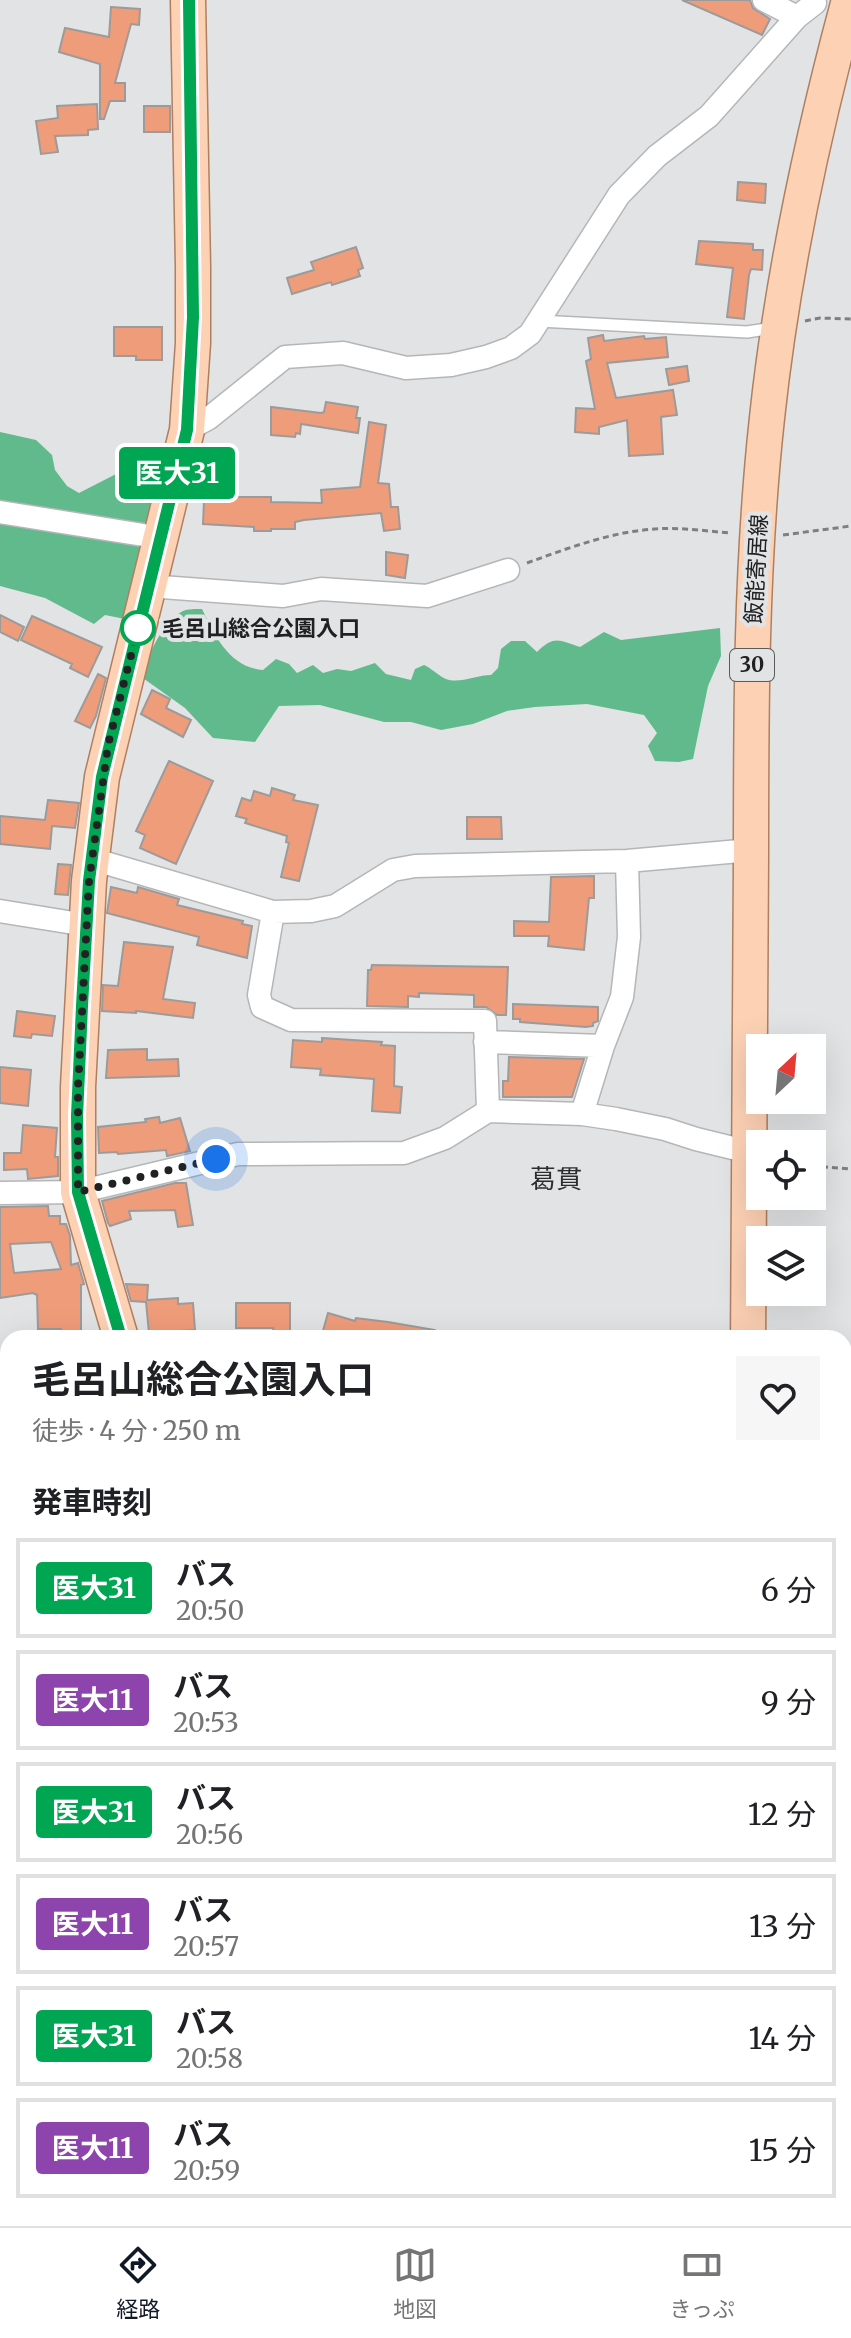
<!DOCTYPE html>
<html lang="ja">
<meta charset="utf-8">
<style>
:root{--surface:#fff;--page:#f6f6f6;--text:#202124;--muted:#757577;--line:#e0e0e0;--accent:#111827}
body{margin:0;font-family:Merriweather,"Noto Sans JP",serif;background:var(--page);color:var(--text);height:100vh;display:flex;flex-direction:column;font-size:30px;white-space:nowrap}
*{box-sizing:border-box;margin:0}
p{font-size:26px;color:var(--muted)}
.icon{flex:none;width:44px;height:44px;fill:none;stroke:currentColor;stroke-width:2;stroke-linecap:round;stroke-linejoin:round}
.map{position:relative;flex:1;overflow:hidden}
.side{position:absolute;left:0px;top:1330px;width:852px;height:896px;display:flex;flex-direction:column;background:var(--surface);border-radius:24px 24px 0 0;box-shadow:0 8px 32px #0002}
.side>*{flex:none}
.badge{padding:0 16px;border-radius:6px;font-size:28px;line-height:52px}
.needle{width:52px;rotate:26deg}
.fabs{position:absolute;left:746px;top:1034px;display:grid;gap:16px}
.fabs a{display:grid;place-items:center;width:80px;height:80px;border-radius:0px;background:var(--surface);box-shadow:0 8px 32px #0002;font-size:40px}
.you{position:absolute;width:40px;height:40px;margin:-20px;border:6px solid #fff;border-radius:50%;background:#1a73e8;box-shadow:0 0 0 12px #1a73e833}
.map>.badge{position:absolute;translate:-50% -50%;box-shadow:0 0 0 4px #fff}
h2{padding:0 32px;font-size:30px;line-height:72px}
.round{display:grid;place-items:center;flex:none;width:84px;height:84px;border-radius:0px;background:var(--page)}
.summary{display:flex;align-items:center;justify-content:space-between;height:136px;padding:0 32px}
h1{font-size:38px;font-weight:700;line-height:60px}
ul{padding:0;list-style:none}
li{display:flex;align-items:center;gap:24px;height:100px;margin:0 16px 12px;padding:0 16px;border:4px solid var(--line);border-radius:0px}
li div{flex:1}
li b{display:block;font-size:30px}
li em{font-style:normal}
li .badge{min-width:88px;font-weight:700;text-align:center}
.dock{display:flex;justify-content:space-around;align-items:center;height:112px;border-top:2px solid var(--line);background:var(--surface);font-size:22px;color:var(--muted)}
.dock a{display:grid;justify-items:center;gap:4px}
.dock .current{color:var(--accent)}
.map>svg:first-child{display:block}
</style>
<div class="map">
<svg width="851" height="2226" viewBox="0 0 851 2226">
<rect width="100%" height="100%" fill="#e2e3e4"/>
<!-- forest -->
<path fill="#61ba8c" d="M0,432L36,440L52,455L55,470L67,486L79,493L118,473L147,477L156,494L125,619L105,615L94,624L45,598L0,586Z
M202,609C216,637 229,667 263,670L276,659L289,664L297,673L313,665L323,673L337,669L351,671L375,663L386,674L411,680L415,669L424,665C431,668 439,676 446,679C459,684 477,675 491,675L498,668L501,649L511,641H525L537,652C554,635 559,640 580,647L604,632L621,640L720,628L721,656L708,686L693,759L679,762L655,761L648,746L657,733L644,715L587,704L535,707L507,711L473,724L441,730L411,722H384L320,705L279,706L255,742L213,738L185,708L140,676C149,655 162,622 183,611C188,609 196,609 202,609Z
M851,1409V1588L844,1587V1546L847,1538L844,1531V1412Z
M0,1645L8,1652V1928L0,1917Z
M379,2218H617L613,2226H381Z"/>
<!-- building -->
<path fill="#ef9c7a" stroke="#9d9b9a" stroke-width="2" fill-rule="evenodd" d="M682,0H750L753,8L770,19L762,35Z
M111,7L140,9L139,25L131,24L115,83H125V101H110L104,119H100V64L59,52L65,28L109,37Z
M97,104L98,129L88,130V135L55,136L58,152L41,154L36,121L58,118L57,106Z
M144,106H170V132H144Z
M738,182L766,184L765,203L737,200Z
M699,241L753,244V250H763L762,270L751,269L749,275L744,319L727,317L733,268L696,264Z
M356,247L363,268L358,270L360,276L332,285L331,282L292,294L287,278L314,270L311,262Z
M114,327H162V360H136V356H114Z
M603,335L604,341L644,336L645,339L666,337L668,357L607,363L616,398L673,390L677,415L661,417L663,454L629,456L627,420L599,427V434L575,432L576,408L595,409L586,361L591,359L588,338Z
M687,366L689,381L669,385L666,369Z
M326,402L358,407L356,418H360L358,433L301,424L300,434L296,433L295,437L271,435V407L321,413L324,412Z
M369,422L386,425L378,483L389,484L391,507H398L400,529L384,531L381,513L304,520L295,522V529H271V531H254V527L203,524L204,501L227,502V497H271V502L322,503L321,490L360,487Z
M386,552L408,555L405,578L386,575Z
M0,615L24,627L18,641L0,632Z
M32,616L102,647L88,677L70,668L72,664L21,640Z
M98,674L106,678L96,716L90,728L75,721Z
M152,690L170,699L166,708L191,720L183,737L141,714Z
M169,761L213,781L176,864L140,848L145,835L136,831Z
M272,788L295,795L293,800L318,805L299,881L281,877L289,843L286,842L287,836L245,823L247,819L236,816L242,798L251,801L254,791L270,796Z
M48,800L79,803L75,828L52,826L50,849L0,844V816L45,820Z
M467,817H501L502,839H467Z
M58,864L71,865L68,895L55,894Z
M594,876V898H589L584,950L548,946L549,936H514V921L549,922L551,877Z
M111,887L137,893L138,887L179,899L177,905L243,921L242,924L252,926L247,958L197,945L199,937L107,913Z
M124,942L173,947L163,999L195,1003L193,1018L136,1011V1013L102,1011L103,985L118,986Z
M372,965L508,967L506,1015H497L486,1007H474V995L419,993V997L408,996V1007L367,1006L368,970H371Z
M513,1004L598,1007V1021L593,1023V1026L586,1027L520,1022V1019H513Z
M17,1011L55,1016L52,1036L32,1034L31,1038L14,1036Z
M322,1038L382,1042L381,1045L395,1046L394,1086L402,1087L400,1113L372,1111L374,1079L320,1075L321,1069L291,1067L293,1040L322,1042Z
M147,1049V1060L178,1059L179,1076L106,1078L108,1050Z
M509,1057L584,1059L572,1097H503V1081H508Z
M0,1067L31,1070L28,1106L0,1103Z
M159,1117L160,1123L180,1118L190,1151L167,1156L166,1150L118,1154L117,1152L99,1153L98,1127L146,1122L145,1119Z
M23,1125L57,1128L55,1157H58V1176L28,1179L27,1169L4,1170V1153H21Z
M175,1183H186L193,1225L178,1227L175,1210L129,1211L131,1219L110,1226L108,1223L102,1201Z
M48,1206L49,1216H60V1224H66L70,1236L71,1265L78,1263L84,1284L81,1285V1338H62L61,1329H38L37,1295L33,1293L0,1298V1207ZM51,1242L61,1269L14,1273L10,1244Z
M126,1284L148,1285L147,1300L178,1298V1304L193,1303L195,1330L149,1333L146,1302L131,1301Z
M236,1303H290V1338H274L273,1328H236Z
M328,1313L355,1321L356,1318L388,1322L435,1330L434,1338H321Z"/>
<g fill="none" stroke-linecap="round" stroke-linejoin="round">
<defs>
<path id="lane" d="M539,321L747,332L773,328
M844,1968L851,1952
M844,2204H851
M666,2218L687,2226
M736,2226L768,2218"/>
<path id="street" d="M764,0L797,17
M187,430L209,418L285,357L343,353L406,368L451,365L486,357L511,348L530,334L619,195L657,156L709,116L797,17L815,3
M0,512L162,538
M148,586L283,596L321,589L427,596L508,570
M92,859L273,912L311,911L335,906L393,870L415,866L627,861L751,850
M0,911L86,925
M273,912L259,995L262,1007L291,1020L485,1021L488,1111
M485,1042L603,1046
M582,1114L603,1046L622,997L629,937L627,861
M0,1193L78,1192L238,1154L404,1153L445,1138L488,1111L582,1114L616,1119L665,1129L696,1139L749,1152
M844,1608L851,1605
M0,1784L8,1778
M844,1944L851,1949"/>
<path id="primary" d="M121,1338L78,1192V1087L89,881L102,777L187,430L193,343V267L188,0
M748,1338C750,1178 750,1018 751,857C751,711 751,564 767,418C782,277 812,137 849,0
M147,2226V2218
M653,2226L657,2218"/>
</defs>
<!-- lane casing -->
<use href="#lane" stroke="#b5b6b8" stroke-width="14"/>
<!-- street casing -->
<use href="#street" stroke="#b5b6b8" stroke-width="25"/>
<!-- primary casing -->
<use href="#primary" stroke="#af7f60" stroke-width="37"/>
<!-- path -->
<path stroke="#7e7f80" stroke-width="3" stroke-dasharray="6 4" stroke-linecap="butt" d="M805,321L820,318L851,319
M783,535L851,526
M527,563C568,548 611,532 654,529C680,527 705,531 730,533
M812,1166L851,1169"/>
<!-- lane -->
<use href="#lane" stroke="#fff" stroke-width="11"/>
<!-- street -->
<use href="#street" stroke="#fff" stroke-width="22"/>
<!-- primary -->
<use href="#primary" stroke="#fdd1b4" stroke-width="34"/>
</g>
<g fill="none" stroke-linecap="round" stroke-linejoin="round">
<defs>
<path id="line" d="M121,1338L78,1192L77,1116L82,1006L89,881L102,777L187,430L193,317L189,0"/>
</defs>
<!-- line casing -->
<use href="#line" stroke="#fff" stroke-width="18"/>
<!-- line -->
<use href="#line" stroke="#00a651" stroke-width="12"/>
<!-- walk -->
<path stroke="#202122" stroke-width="8" stroke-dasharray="0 14.4" d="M138,628L108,745L89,881L78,1087V1192L216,1159"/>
</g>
<!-- markers -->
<circle fill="#fff" stroke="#00a651" stroke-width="4" cx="138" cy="628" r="16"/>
<g text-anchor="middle" stroke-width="8" stroke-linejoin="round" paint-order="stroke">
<!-- shield labels -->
<rect fill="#e2e3e4" stroke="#5a5b5c" stroke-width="2" x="730" y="649" width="44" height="32" rx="6"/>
<g font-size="20" font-weight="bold" fill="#202122">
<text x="752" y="672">30</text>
</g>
<!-- street labels -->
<g font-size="22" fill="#202122" stroke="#e2e3e4">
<text transform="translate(756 569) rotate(-87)" y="8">飯能寄居線</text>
</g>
<!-- stop labels -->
<g font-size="22" font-weight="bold" fill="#202122" stroke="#e2e3e4" text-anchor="start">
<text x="162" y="636">毛呂山総合公園入口</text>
</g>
<!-- quarter labels -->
<g font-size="26" fill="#2c2d2e" stroke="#e2e3e4">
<text x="556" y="1188">葛貫</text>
</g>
</g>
</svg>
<div class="fabs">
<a><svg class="needle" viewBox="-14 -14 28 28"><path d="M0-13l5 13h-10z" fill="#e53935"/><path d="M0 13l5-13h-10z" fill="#757577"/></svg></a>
<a><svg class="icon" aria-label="locate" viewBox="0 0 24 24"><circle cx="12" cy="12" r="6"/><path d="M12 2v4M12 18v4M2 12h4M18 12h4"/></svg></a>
<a><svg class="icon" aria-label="layers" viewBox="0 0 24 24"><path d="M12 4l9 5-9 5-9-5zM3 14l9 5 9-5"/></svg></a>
</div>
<div class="you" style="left:216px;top:1159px"></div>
<b class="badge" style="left:177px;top:473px;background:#00a651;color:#fff">医大31</b>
<section class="side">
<div class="summary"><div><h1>毛呂山総合公園入口</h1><p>徒歩 · 4 分 · 250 m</p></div><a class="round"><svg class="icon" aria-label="heart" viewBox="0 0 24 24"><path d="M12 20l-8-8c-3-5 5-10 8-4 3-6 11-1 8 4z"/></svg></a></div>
<h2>発車時刻</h2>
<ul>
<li><span class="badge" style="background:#00a651;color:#fff">医大31</span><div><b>バス</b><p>20:50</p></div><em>6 分</em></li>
<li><span class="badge" style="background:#8e44ad;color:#fff">医大11</span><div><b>バス</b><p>20:53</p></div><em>9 分</em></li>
<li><span class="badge" style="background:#00a651;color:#fff">医大31</span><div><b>バス</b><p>20:56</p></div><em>12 分</em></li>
<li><span class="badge" style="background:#8e44ad;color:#fff">医大11</span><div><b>バス</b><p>20:57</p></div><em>13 分</em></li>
<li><span class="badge" style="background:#00a651;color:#fff">医大31</span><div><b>バス</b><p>20:58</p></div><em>14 分</em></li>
<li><span class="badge" style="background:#8e44ad;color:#fff">医大11</span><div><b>バス</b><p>20:59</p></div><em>15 分</em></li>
</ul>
</section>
</div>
<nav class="dock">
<a class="current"><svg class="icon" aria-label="directions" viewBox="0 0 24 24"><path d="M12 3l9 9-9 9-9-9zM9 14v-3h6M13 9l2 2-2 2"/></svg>経路</a>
<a><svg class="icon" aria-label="map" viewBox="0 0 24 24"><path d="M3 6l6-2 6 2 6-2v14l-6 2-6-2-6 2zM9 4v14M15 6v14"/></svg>地図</a>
<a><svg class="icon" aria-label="tickets" viewBox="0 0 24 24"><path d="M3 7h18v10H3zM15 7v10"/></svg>きっぷ</a>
</nav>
